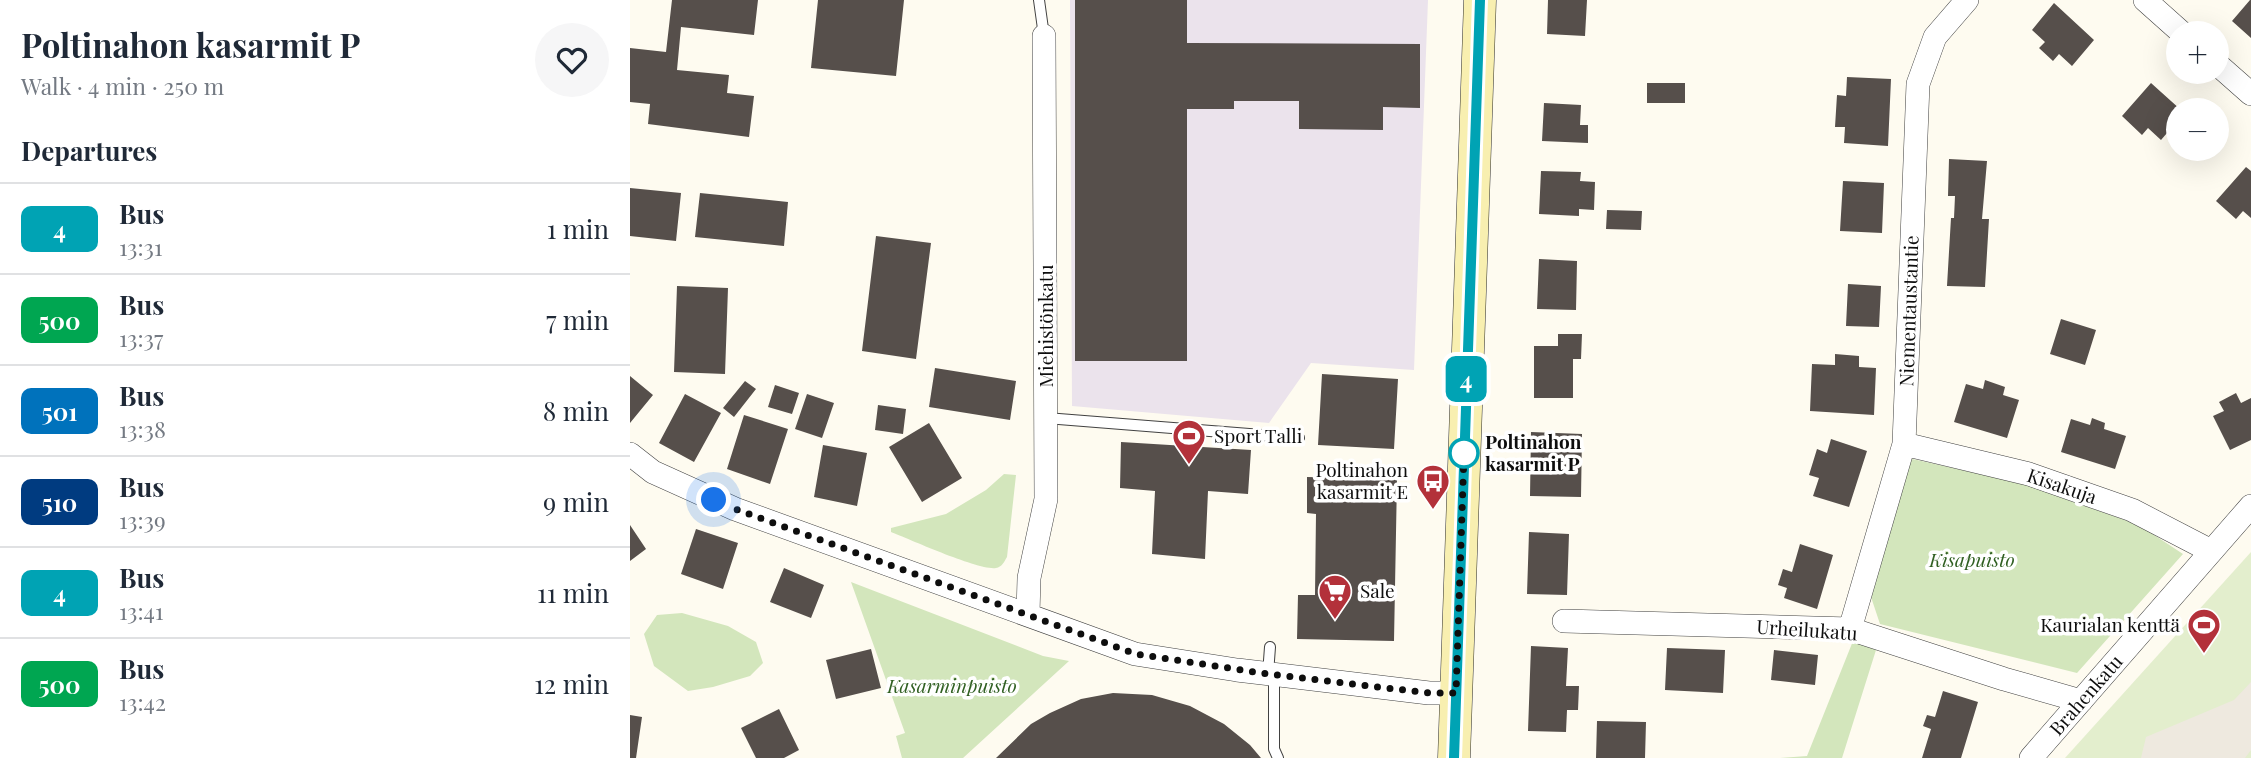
<!DOCTYPE html>
<meta charset="utf-8">
<style>
:root{--surface:#fff;--page:#f6f6f7;--text:#1f2937;--muted:#747a83;--line:#e0e1e3}
body{margin:0;font-family:"Playfair Display",serif;background:var(--page);color:var(--text);height:100vh;display:flex;flex-direction:column;font-size:26px;white-space:nowrap}
*{box-sizing:border-box;margin:0}
p{font-size:23px;color:var(--muted)}
.icon{flex:none;width:38px;height:38px;fill:none;stroke:currentColor;stroke-width:2;stroke-linecap:round;stroke-linejoin:round}
.map{position:relative;flex:1;overflow:hidden}
.side{display:flex;flex-direction:column;background:var(--surface);width:630px}
.side>*{flex:none}
.badge{padding:0 14px;border-radius:10px;font-size:24px;line-height:46px}
.tools{position:absolute;left:1536px;top:21px;display:grid;gap:14px}
.tools a{display:grid;place-items:center;width:63px;height:63px;border-radius:50%;background:var(--surface);box-shadow:0 7px 28px #0002;font-size:35px}
.you{position:absolute;width:35px;height:35px;margin:-18px;border:5px solid #fff;border-radius:50%;background:#1a73e8;box-shadow:0 0 0 10px #1a73e833}
.map>.badge{position:absolute;translate:-50% -50%;box-shadow:0 0 0 4px #fff}
h2{padding:0 21px;font-size:26px;line-height:63px}
.round{display:grid;place-items:center;flex:none;width:74px;height:74px;border-radius:37px;background:var(--page)}
.overview{display:flex;align-items:center;justify-content:space-between;height:119px;padding:0 21px}
h1{font-size:33px;font-weight:700;line-height:52px}
ul{padding:0;list-style:none}
li{display:flex;align-items:center;gap:21px;height:91px;padding:0 21px;border-top:2px solid var(--line)}
li div{flex:1}
li b{display:block;font-size:26px}
li em{font-style:normal}
li .badge{min-width:77px;font-weight:700;text-align:center}
main{display:flex;flex:1;min-height:0}
.map>svg:first-child{display:block}
</style>
<main>
<section class="side">
<div class="overview"><div><h1>Poltinahon kasarmit P</h1><p>Walk · 4 min · 250 m</p></div><a class="round"><svg class="icon" aria-label="heart" viewBox="0 0 24 24"><path d="M12 20l-8-8c-3-5 5-10 8-4 3-6 11-1 8 4z"/></svg></a></div>
<h2>Departures</h2>
<ul>
<li><span class="badge" style="background:#00a3b4;color:#fff">4</span><div><b>Bus</b><p>13:31</p></div><em>1 min</em></li>
<li><span class="badge" style="background:#00a651;color:#fff">500</span><div><b>Bus</b><p>13:37</p></div><em>7 min</em></li>
<li><span class="badge" style="background:#0072bc;color:#fff">501</span><div><b>Bus</b><p>13:38</p></div><em>8 min</em></li>
<li><span class="badge" style="background:#003b80;color:#fff">510</span><div><b>Bus</b><p>13:39</p></div><em>9 min</em></li>
<li><span class="badge" style="background:#00a3b4;color:#fff">4</span><div><b>Bus</b><p>13:41</p></div><em>11 min</em></li>
<li><span class="badge" style="background:#00a651;color:#fff">500</span><div><b>Bus</b><p>13:42</p></div><em>12 min</em></li>
</ul>
</section>
<div class="map">
<svg width="1621" height="758" viewBox="0 0 1621 758">
<rect width="100%" height="100%" fill="#fefbf0"/>
<!-- industrial -->
<path fill="#ebe3ec" d="M440,0H798L784,370L681,363L639,423L442,406Z"/>
<!-- green -->
<path fill="#d3e6bc" d="M1278,458L1390,483L1509,525L1553,554L1447,673L1250,624L1241,597Z
M374,474L386,475L377,557C374,562 372,567 366,568C350,571 279,539 261,532V528L316,514L356,490Z
M221,582L413,656L439,661L333,758H272L266,736L275,733Z
M52,613L98,626L126,642L133,663L120,676L83,687L58,691L24,666L14,634L27,615Z
M1223,641L1246,650L1212,758H1150L1177,756Z"/>
<!-- pitch -->
<path fill="#e3eecd" d="M1621,552V758H1435Z"/>
<!-- plaza -->
<path fill="#eee9df" d="M1621,682V750L1615,758H1511L1516,737L1604,700Z"/>
<!-- building -->
<path fill="#564f4b" d="M42,0H128L124,35L51,27L47,70L99,75L97,93L124,96L119,137L18,124L20,104L0,102V48L36,52Z
M188,0H274L266,76L181,68Z
M445,0H557V43L790,44V108L753,107V130L669,129V101H604V109H557V361H445Z
M918,0H957L955,36L917,34Z
M1620,0H1621V38L1602,21Z
M1424,3L1464,40L1442,66L1429,54L1423,61L1409,48L1415,42L1402,30Z
M1217,77L1261,79L1258,146L1214,143L1215,127H1205L1207,95L1216,96Z
M1017,83H1055V103H1017Z
M1521,83L1551,110H1549V119L1531,140L1518,128L1512,135L1492,116Z
M914,103L951,105L950,125H958V143L912,141Z
M1319,159L1357,161L1352,219H1359L1355,287L1317,286L1321,218H1324L1325,196H1318Z
M1616,167L1621,171V218L1613,211L1606,219L1586,201Z
M911,171L951,172L950,181L965,182L964,210L949,209V216L909,214Z
M1213,181L1254,183L1252,233L1210,231Z
M0,188L51,193L46,241L0,236Z
M70,193L158,202L154,246L65,237Z
M977,210L1012,211L1011,230L976,229Z
M246,236L301,243L286,359L232,351Z
M909,259L947,261L946,310L907,309Z
M1218,284L1251,286L1249,327L1216,326Z
M47,286L98,288L95,374L44,372Z
M1431,319L1466,330L1455,365L1420,354Z
M928,334H952L951,359H943V398H904V346H928Z
M1205,354L1229,356V367L1246,368L1244,415L1180,411L1182,364L1205,365Z
M305,368L386,381L380,420L299,407Z
M692,374L768,379L764,449L688,445Z
M0,376L23,395L0,423Z
M1355,380L1375,387L1373,395L1389,400L1377,438L1324,422L1336,384L1353,389Z
M115,381L126,389L104,417L93,408Z
M145,385L169,393L162,414L138,407Z
M1606,393L1611,403L1621,398V440L1600,450L1583,416L1594,411L1589,402Z
M55,394L91,413L64,462L29,443Z
M177,394L204,403L192,438L165,429Z
M248,405L276,409L273,434L245,430Z
M114,415L158,429L140,484L97,469Z
M1462,418L1475,423L1474,429L1496,436L1485,469L1431,452L1441,419L1460,425Z
M299,423L332,478L292,502L259,447Z
M901,432L952,434L951,497L900,496Z
M1201,439L1237,451L1219,507L1183,496L1189,478L1179,475L1187,449L1197,453Z
M491,442L621,450L618,494L578,491L575,559L522,554L525,491L490,488Z
M193,445L237,453L227,506L184,497Z
M677,477L767,479L764,641L667,639L668,595H685L686,514L677,513Z
M0,525L16,549L0,561Z
M66,529L108,543L93,589L51,574Z
M899,532L939,534L937,595L897,594Z
M1170,544L1203,555L1187,609L1154,598L1157,588L1148,585L1153,569L1162,572Z
M154,568L194,585L181,618L140,602Z
M901,646L938,648L936,686H949L948,710H937L936,732L898,731Z
M1037,648L1095,650L1093,693L1035,690Z
M241,649L251,688L206,699L196,660Z
M1144,650L1188,655L1185,685L1141,680Z
M1313,691L1348,702L1331,758H1292L1301,729L1293,726L1297,715L1305,717Z
M483,693L522,695L560,706L594,724L620,745L631,758H366L401,724L420,713L451,699Z
M149,709L169,750L154,758H126L111,728Z
M0,715L12,717L6,758H0Z
M967,721L1016,722L1015,758H966Z"/>
<g fill="none" stroke-linecap="round" stroke-linejoin="round">
<defs>
<path id="lane" d="M409,0L414,36
M416,418L669,438
M638,674L640,647
M644,675V749L648,758"/>
<path id="street" d="M1515,0L1552,33
M1587,64L1621,94
M1274,444L1399,474L1502,510L1581,551
M0,454L23,472L105,509L505,654L607,670L799,693H826
M398,614L399,578L416,499L414,36
M934,621L1220,629L1374,679L1451,701
M1220,629L1274,444L1288,84L1305,37L1337,0
M1401,758L1621,506"/>
<path id="secondary" d="M824,758L850,0"/>
</defs>
<!-- lane casing -->
<use href="#lane" stroke="#414141" stroke-width="12"/>
<!-- street casing -->
<use href="#street" stroke="#414141" stroke-width="24"/>
<!-- secondary casing -->
<use href="#secondary" stroke="#303030" stroke-width="33"/>
<!-- lane -->
<use href="#lane" stroke="#fff" stroke-width="10"/>
<!-- street -->
<use href="#street" stroke="#fff" stroke-width="23"/>
<!-- secondary -->
<use href="#secondary" stroke="#f8efb0" stroke-width="32"/>
</g>
<g fill="none" stroke-linecap="round" stroke-linejoin="round">
<defs>
<path id="line" d="M824,758L850,0"/>
</defs>
<!-- line casing -->
<use href="#line" stroke="#fff" stroke-width="16"/>
<!-- line -->
<use href="#line" stroke="#00a3b4" stroke-width="10"/>
<!-- walk -->
<path stroke="#0e0e0e" stroke-width="7" stroke-dasharray="0 12.6" d="M84,500L105,509L506,654L638,674L799,693H826L834,453"/>
</g>
<!-- icons -->
<defs>
<symbol id="stadium-pin" viewBox="-11 -11 22 30"><path d="M0 17L-7.5 6A9.5 9.5 0 1 1 7.5 6Z" fill="#b3313a" stroke="#fff"/><path d="M0-5a6.5 5 0 1 0 0 10a6.5 5 0 1 0 0-10ZM-3.5-1.8h7v3.6h-7Z" fill="#fff"/></symbol>
<symbol id="bus-pin" viewBox="-11 -11 22 30"><path d="M0 17L-7.5 6A9.5 9.5 0 1 1 7.5 6Z" fill="#b3313a" stroke="#fff"/><path d="M-5-6H5V4H4V6H2V4H-2V6H-4V4H-5ZM-3.5-4V0h7V-4ZM-3.5 1.2v1.5H-2V1.2ZM2 1.2v1.5H3.5V1.2Z" fill="#fff"/></symbol>
<symbol id="supermarket-pin" viewBox="-11 -11 22 30"><path d="M0 17L-7.5 6A9.5 9.5 0 1 1 7.5 6Z" fill="#b3313a" stroke="#fff"/><path d="M-6-5.5h2.5l.6 2H6L4.5 2H-2.5L-4.4-4H-6ZM-1.5 3.2a1.3 1.3 0 1 0 .1 0ZM3 3.2a1.3 1.3 0 1 0 .1 0Z" fill="#fff"/></symbol>
</defs>
<g fill-rule="evenodd">
<use href="#stadium-pin" x="540" y="417" width="38" height="52"/>
<use href="#bus-pin" x="784" y="462" width="38" height="52"/>
<use href="#supermarket-pin" x="686" y="572" width="38" height="52"/>
<use href="#stadium-pin" x="1555" y="606" width="38" height="52"/>
</g>
<!-- markers -->
<circle fill="#fff" stroke="#00a3b4" stroke-width="3.5" cx="834" cy="453" r="14"/>
<g text-anchor="middle" stroke-width="7" stroke-linejoin="round" paint-order="stroke">
<!-- street labels -->
<g font-size="19" fill="#0e0e0e" stroke="#fff">
<text transform="translate(1279 311) rotate(-88)" y="7">Niementaustantie</text>
<text transform="translate(416 326) rotate(-90)" y="7">Miehistönkatu</text>
<text transform="translate(1432 486) rotate(19)" y="7">Kisakuja</text>
<text transform="translate(1177 630) rotate(4)" y="7">Urheilukatu</text>
<text transform="translate(1456 695) rotate(-49)" y="7">Brahenkatu</text>
</g>
<!-- poi labels -->
<g font-size="19" fill="#0e0e0e" stroke="#fff" text-anchor="start">
<text x="584" y="443">Sport Talli</text>
<text x="778" y="477" text-anchor="end">Poltinahon<tspan x="778" dy="22">kasarmit E</tspan></text>
<text x="730" y="598">Sale</text>
<text x="1550" y="632" text-anchor="end">Kaurialan kenttä</text>
</g>
<!-- stop labels -->
<g font-size="19" font-weight="bold" fill="#0e0e0e" stroke="#fff" text-anchor="start">
<text x="855" y="449">Poltinahon<tspan x="855" dy="22">kasarmit P</tspan></text>
</g>
<!-- park labels -->
<g font-size="19" font-style="italic" fill="#316023" stroke="#fff">
<text x="1342" y="567">Kisapuisto</text>
<text x="322" y="693">Kasarminpuisto</text>
</g>
</g>
</svg>
<div class="tools">
<a>+</a>
<a>−</a>
</div>
<div class="you" style="left:84px;top:500px"></div>
<b class="badge" style="left:836px;top:379px;background:#00a3b4;color:#fff">4</b>
</div>
</main>
